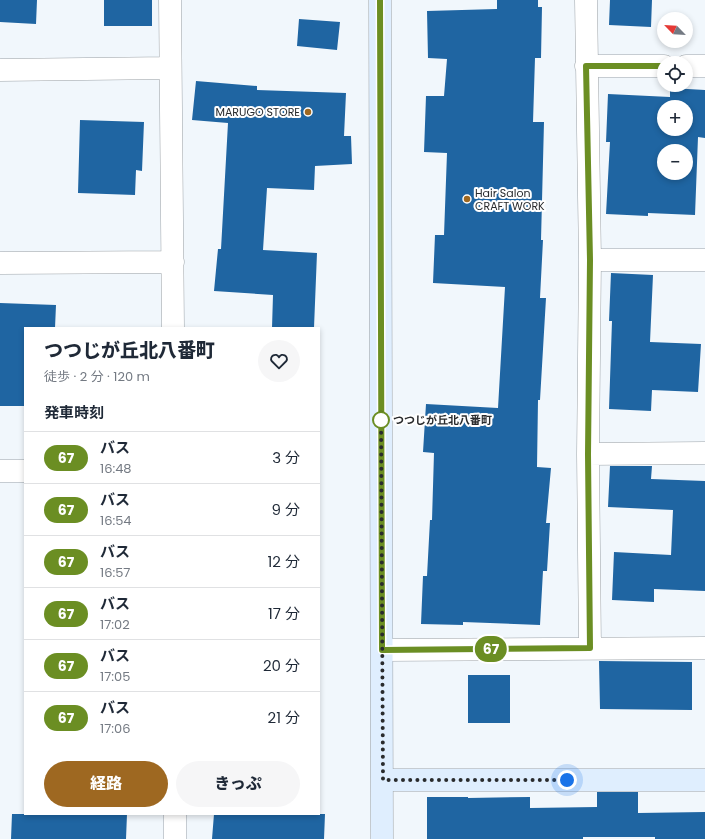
<!DOCTYPE html>
<html lang="ja">
<meta charset="utf-8">
<style>
:root{--surface:#fff;--page:#f6f6f7;--text:#1f2937;--muted:#747a83;--line:#e0e1e3;--accent:#9e6821}
body{margin:0;font-family:Poppins,"Noto Sans JP",sans-serif;background:var(--page);color:var(--text);height:100vh;display:flex;flex-direction:column;font-size:15px;white-space:nowrap}
*{box-sizing:border-box;margin:0}
p{font-size:13px;color:var(--muted)}
.icon{flex:none;width:22px;height:22px;fill:none;stroke:currentColor;stroke-width:2;stroke-linecap:round;stroke-linejoin:round}
.map{position:relative;flex:1;overflow:hidden}
.panel{position:absolute;left:24px;top:327px;width:296px;height:488px;display:flex;flex-direction:column;background:var(--surface);border-radius:0px;box-shadow:0 2px 6px #0003}
.panel>*{flex:none}
.badge{padding:0 8px;border-radius:13px;font-size:14px;line-height:26px}
.needle{width:26px;rotate:295deg}
.buttons{position:absolute;left:657px;top:12px;display:grid;gap:8px}
.buttons a{display:grid;place-items:center;width:36px;height:36px;border-radius:50%;background:var(--surface);box-shadow:0 2px 6px #0003;font-size:20px}
.you{position:absolute;width:20px;height:20px;margin:-10px;border:3px solid #fff;border-radius:50%;background:#1a73e8;box-shadow:0 0 0 6px #1a73e833}
.map>.badge{position:absolute;translate:-50% -50%;box-shadow:0 0 0 2px #fff}
h2{padding:0 20px;font-size:15px;line-height:36px}
.round{display:grid;place-items:center;flex:none;width:42px;height:42px;border-radius:21px;background:var(--page)}
.overview{display:flex;align-items:center;justify-content:space-between;height:68px;padding:0 20px}
h1{font-size:19px;font-weight:800;line-height:30px}
.cta{display:flex;gap:8px;margin-top:auto;padding:8px 20px}
.cta a{flex:1;height:46px;border-radius:24px;background:var(--accent);color:#fff;font-size:16px;font-weight:800;line-height:46px;text-align:center}
.cta a+a{background:var(--page);color:var(--text)}
ul{padding:0;list-style:none}
li{display:flex;align-items:center;gap:12px;height:52px;padding:0 20px;border-top:1px solid var(--line)}
li div{flex:1}
li b{display:block;font-size:15px}
li em{font-style:normal}
li .badge{min-width:44px;font-weight:700;text-align:center}
.map>svg:first-child{display:block}
</style>
<div class="map">
<svg width="705" height="839" viewBox="0 0 705 839">
<rect width="100%" height="100%" fill="#f1f7fc"/>
<!-- building -->
<path fill="#1f65a2" fill-rule="evenodd" d="M0,0H37L36,24L0,22Z
M104,0H152V26H104Z
M497,0H538V7H542L541,58H535L533,122H544L541,240H543L540,298H546L540,400H538L537,467L551,468L546,523H550L547,571H543L540,625L463,622V625L421,624L423,576H427L430,520H432L434,453L423,452L426,404L498,408L505,287L433,283L435,235H444L447,153L424,152L426,96H444L447,59L428,58L427,11L497,9Z
M610,0H652L651,27L609,25Z
M299,19L340,22L337,50L297,46Z
M196,81L257,86V90L346,93L344,136H351L352,164L315,166L314,190L267,188L263,250L317,253L314,328H272L273,295L214,291L218,249H221L228,123L192,120Z
M670,88L705,90V138L698,137L695,215L648,213V216L606,214L610,142H606L608,94L670,97ZM664,107H686V129H664ZM664,151H686V173H664Z
M80,120L144,122L142,171L136,170L135,195L78,193Z
M611,273L653,275L650,342L701,344L698,392L652,390L651,411L609,409L612,321H609Z
M0,303L56,305L55,328H25V406H0Z
M610,466H652L651,479L705,481V591L654,589V602L612,600L614,552L671,555L673,510L608,507Z
M599,661L692,662V710L600,709Z
M468,675H510V723H468Z
M597,792H638V813L705,812V839H655V837H583V839H427V797H468V798L530,797V808L597,807Z
M12,814H127L126,839H11Z
M214,814H325L324,839H212Z"/>
<g fill="none" stroke-linecap="round" stroke-linejoin="round">
<defs>
<path id="street" d="M170,0L173,328
M586,0L590,260L588,454L590,648
M586,66H664
M686,66H705
M0,70L170,68
M590,260H705
M0,263L173,262
M588,454L705,453
M0,471H25
M382,650L705,648
M175,814V839"/>
<path id="secondary" d="M380,0L382,839
M383,780H705"/>
</defs>
<!-- street casing -->
<use href="#street" stroke="#9ca2a7" stroke-width="23"/>
<!-- secondary casing -->
<use href="#secondary" stroke="#9ca2a7" stroke-width="23"/>
<!-- street -->
<use href="#street" stroke="#fff" stroke-width="22"/>
<!-- secondary -->
<use href="#secondary" stroke="#dfeefe" stroke-width="22"/>
</g>
<g fill="none" stroke-linecap="round" stroke-linejoin="round">
<defs>
<path id="line" d="M380,0L382,650L590,648L588,454L590,260L586,66H664"/>
</defs>
<!-- line casing -->
<use href="#line" stroke="#fff" stroke-width="9"/>
<!-- line -->
<use href="#line" stroke="#6b8e23" stroke-width="6"/>
<!-- walk -->
<path stroke="#292b2d" stroke-width="4" stroke-dasharray="0 7.2" d="M381,420V412L383,780H567"/>
</g>
<!-- markers -->
<g fill="#9e6821" stroke="#fff" stroke-width="1.5">
<circle cx="308" cy="112" r="4"/>
<circle cx="467" cy="199" r="4"/>
</g>
<circle fill="#fff" stroke="#6b8e23" stroke-width="2" cx="381" cy="420" r="8"/>
<g text-anchor="middle" stroke-width="4" stroke-linejoin="round" paint-order="stroke">
<!-- poi labels -->
<g font-size="11" fill="#292b2d" stroke="#fff" text-anchor="end">
<text x="300" y="116">MARUGO STORE</text>
<text x="475" y="197" text-anchor="start">Hair Salon<tspan x="475" dy="13">CRAFT WORK</tspan></text>
</g>
<!-- stop labels -->
<g font-size="11" font-weight="bold" fill="#292b2d" stroke="#fff" text-anchor="start">
<text x="393" y="424">つつじが丘北八番町</text>
</g>
</g>
</svg>
<div class="buttons">
<a><svg class="needle" viewBox="-14 -14 28 28"><path d="M0-13l5 13h-10z" fill="#e53935"/><path d="M0 13l5-13h-10z" fill="#747a83"/></svg></a>
<a><svg class="icon" aria-label="locate" viewBox="0 0 24 24"><circle cx="12" cy="12" r="6"/><path d="M12 2v4M12 18v4M2 12h4M18 12h4"/></svg></a>
<a>+</a>
<a>−</a>
</div>
<div class="you" style="left:567px;top:780px"></div>
<b class="badge" style="left:491px;top:649px;background:#6b8e23;color:#fff">67</b>
<section class="panel">
<div class="overview"><div><h1>つつじが丘北八番町</h1><p>徒歩 · 2 分 · 120 m</p></div><a class="round"><svg class="icon" aria-label="heart" viewBox="0 0 24 24"><path d="M12 20l-8-8c-3-5 5-10 8-4 3-6 11-1 8 4z"/></svg></a></div>
<h2>発車時刻</h2>
<ul>
<li><span class="badge" style="background:#6b8e23;color:#fff">67</span><div><b>バス</b><p>16:48</p></div><em>3 分</em></li>
<li><span class="badge" style="background:#6b8e23;color:#fff">67</span><div><b>バス</b><p>16:54</p></div><em>9 分</em></li>
<li><span class="badge" style="background:#6b8e23;color:#fff">67</span><div><b>バス</b><p>16:57</p></div><em>12 分</em></li>
<li><span class="badge" style="background:#6b8e23;color:#fff">67</span><div><b>バス</b><p>17:02</p></div><em>17 分</em></li>
<li><span class="badge" style="background:#6b8e23;color:#fff">67</span><div><b>バス</b><p>17:05</p></div><em>20 分</em></li>
<li><span class="badge" style="background:#6b8e23;color:#fff">67</span><div><b>バス</b><p>17:06</p></div><em>21 分</em></li>
</ul>
<div class="cta"><a>経路</a><a>きっぷ</a></div>
</section>
</div>
